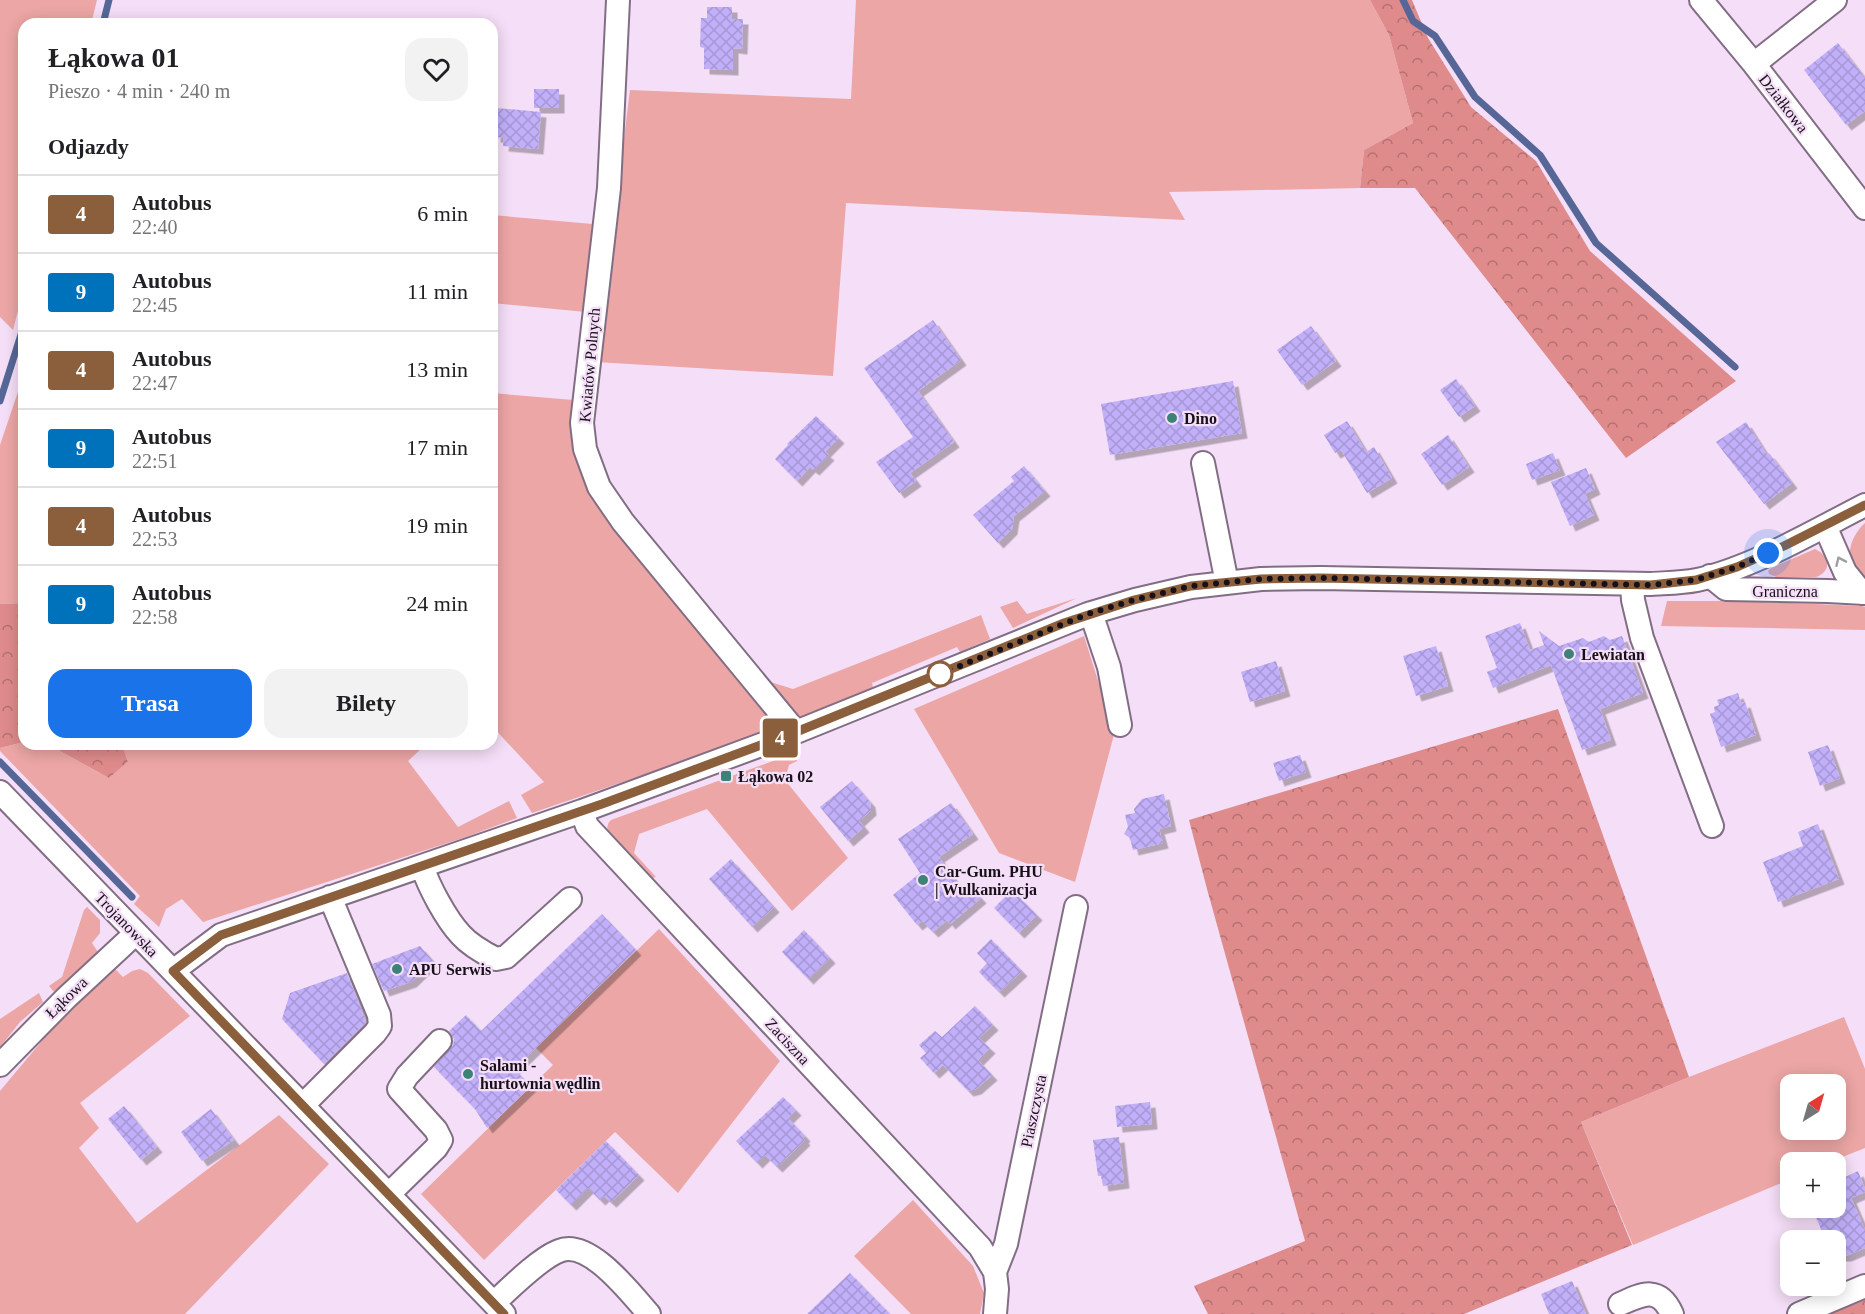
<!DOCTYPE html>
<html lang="pl">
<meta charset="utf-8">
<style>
:root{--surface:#fff;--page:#f2f2f2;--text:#202124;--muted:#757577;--line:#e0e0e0;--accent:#1a73e8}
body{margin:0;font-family:"Times New Roman",serif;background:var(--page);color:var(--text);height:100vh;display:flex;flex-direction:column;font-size:22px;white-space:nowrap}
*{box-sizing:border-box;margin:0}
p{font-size:20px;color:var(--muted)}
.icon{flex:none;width:33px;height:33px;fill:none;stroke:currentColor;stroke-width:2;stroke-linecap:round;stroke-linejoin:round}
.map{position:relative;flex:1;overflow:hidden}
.sheet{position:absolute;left:18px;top:18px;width:480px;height:732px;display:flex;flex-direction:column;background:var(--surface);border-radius:18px;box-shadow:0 3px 15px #0003}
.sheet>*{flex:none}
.badge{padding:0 12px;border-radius:4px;font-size:21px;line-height:39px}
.needle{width:39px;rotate:37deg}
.controls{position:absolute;left:1780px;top:1074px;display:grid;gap:12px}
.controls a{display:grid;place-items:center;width:66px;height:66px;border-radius:12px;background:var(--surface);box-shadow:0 3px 15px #0003;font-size:30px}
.you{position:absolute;width:30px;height:30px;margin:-15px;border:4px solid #fff;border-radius:50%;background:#1a73e8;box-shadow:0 0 0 9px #1a73e833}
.map>.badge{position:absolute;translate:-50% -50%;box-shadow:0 0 0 3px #fff}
h2{padding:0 30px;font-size:22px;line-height:54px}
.round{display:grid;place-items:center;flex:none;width:63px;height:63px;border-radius:18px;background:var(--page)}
.overview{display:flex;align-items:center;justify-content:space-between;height:102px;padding:0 30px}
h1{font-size:28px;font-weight:700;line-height:45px}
.cta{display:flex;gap:12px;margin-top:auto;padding:12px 30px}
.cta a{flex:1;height:69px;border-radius:18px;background:var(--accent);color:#fff;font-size:24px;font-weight:700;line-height:69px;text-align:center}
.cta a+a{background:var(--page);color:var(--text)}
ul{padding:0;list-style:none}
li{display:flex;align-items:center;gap:18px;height:78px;padding:0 30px;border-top:2px solid var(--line)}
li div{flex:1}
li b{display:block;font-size:22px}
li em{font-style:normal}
li .badge{min-width:66px;font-weight:700;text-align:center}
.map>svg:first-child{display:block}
</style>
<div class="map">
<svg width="1865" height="1314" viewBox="0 0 1865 1314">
<defs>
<pattern id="forest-crowns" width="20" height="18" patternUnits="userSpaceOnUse" patternTransform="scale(1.5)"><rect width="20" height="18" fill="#df8b8b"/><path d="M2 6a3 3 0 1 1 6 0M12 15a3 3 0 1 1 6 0" fill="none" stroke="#b47071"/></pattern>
<pattern id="building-cross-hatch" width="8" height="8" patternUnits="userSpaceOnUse" patternTransform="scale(1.5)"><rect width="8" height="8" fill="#c1b0f9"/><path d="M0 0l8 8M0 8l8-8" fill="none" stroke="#a596d5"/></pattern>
<filter id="shadow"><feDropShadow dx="5.5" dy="5.5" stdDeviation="0" flood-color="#0004"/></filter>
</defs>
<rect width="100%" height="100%" fill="#f5def7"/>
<!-- grass -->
<path fill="#eba6a5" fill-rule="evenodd" d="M0,0H97L91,24H24V288L13,330L0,317Z
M856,0H1370L1389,35L1413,123L1364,150L1360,188L1169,192L1185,220L846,203L833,376L596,362L630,90L851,99Z
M492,215L592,224L586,312L492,303Z
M24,374V603L0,604V445Z
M492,393L573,400L575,446L585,483L606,519L768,714L772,724L769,732L532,813L521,795L544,782L492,726Z
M1865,523V577C1862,574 1856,571 1854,567C1844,552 1854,533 1865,523Z
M1815,549C1830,556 1832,571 1816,577H1776L1769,574L1768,571L1771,568Z
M1077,598L1013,628L1000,607L1017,601L1027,614Z
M1667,601H1738L1862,606L1865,607V630L1661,626Z
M981,615L990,639L960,652L957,647L872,683L873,688L799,718L788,709L764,680L793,689Z
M1084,636L1099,684L1111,698L1116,727L1075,882L999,853L914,709Z
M24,742V744H47L109,778L128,762L122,744H419L422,748L408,761L458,827L509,801L517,818L466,837L203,922L182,899L166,909L159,927L134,904L140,896L0,751V748Z
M795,753L797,761L789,765L785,780L848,858L792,911L707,809L639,834L634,853L656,877L648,879L609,839C608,832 605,825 611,820Z
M87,907L100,920V933L92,943L98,952L54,992L49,986L62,977L84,910Z
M659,929L780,1061L678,1193L615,1132L484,1260L421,1194L553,1065L536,1048Z
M115,969L123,977L132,971L140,969L148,973L190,1016L80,1103L99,1128L79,1148L137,1223L279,1115L329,1164L185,1314H0V1091L56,1024Z
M39,993L43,1002L20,1022L0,1047V1019Z
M1844,1017L1865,1069V1148L1830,1162H1791V1179L1633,1245L1581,1122L1689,1077ZM1791,1084H1836V1130H1791Z
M913,1200L973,1266L984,1293L980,1314H911L854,1256Z"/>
<!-- forest -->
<path fill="url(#forest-crowns)" d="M1370,0H1412L1428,38L1471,107L1536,161L1590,251L1736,381L1626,458L1415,188H1360L1364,150L1413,123L1389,35Z
M24,603V742L0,748V604Z
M1558,709L1689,1077L1581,1122L1632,1245L1464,1314H1208L1194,1286L1305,1241L1207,889L1189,820Z
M47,744H122L128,762L109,778Z
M1865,1290V1314H1811Z"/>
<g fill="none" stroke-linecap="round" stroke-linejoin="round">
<!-- stream -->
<path stroke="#566797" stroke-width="7" d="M1403,0L1413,21L1435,36L1475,97L1540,155L1596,243L1735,367
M103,24L109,0
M0,401L24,325
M0,762L132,897"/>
</g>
<!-- building -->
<path fill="url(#building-cross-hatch)" filter="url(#shadow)" d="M707,7H732V19H743L742,49L733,48V70L704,69V48L700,47L701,18H707Z
M1838,43L1865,78V111L1846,125L1804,70Z
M534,89H559V108H534Z
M497,108L541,112L538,149L503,146L504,138L495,137Z
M933,320L961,360L918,391L954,442L910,473L916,481L899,493L876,462L913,437L864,368Z
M1311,326L1336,361L1302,385L1277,350Z
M1456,379L1475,406L1459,417L1440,390Z
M1233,381L1242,433L1110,455L1101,404Z
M816,416L839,438L825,452L829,455L814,470L810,467L797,481L775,459L788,445L787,444Z
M1347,421L1366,452L1374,447L1392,478L1367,493L1341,450L1335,453L1324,435Z
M1746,422L1767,455L1769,453L1792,483L1764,504L1716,442Z
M1448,435L1469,467L1442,485L1421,454Z
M1553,453L1560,470L1532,480L1526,464Z
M1024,466L1045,491L1014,516L1012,529L998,543L973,515L1014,481L1011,477Z
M1586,468L1595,489L1585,494L1594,515L1570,526L1551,482Z
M1520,623L1530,650L1544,645L1539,631L1559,646L1583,638L1589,642L1604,636L1610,640L1622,636L1643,693L1600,709L1611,740L1582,750L1551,665L1493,688L1487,672L1497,668L1485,636Z
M1436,646L1448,686L1416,696L1403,656Z
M1276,661L1285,691L1250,702L1241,672Z
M1738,693L1741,703L1745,702L1756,735L1721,747L1710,714L1715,712L1714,707L1719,705L1717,700Z
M1828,745L1840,778L1820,786L1808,752Z
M1300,755L1306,772L1279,781L1273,763Z
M852,781L870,802L871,810L859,821L864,827L848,841L820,807Z
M1164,794L1171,826L1159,829L1163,843L1133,850L1130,838L1124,834L1128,827L1125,815L1135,813L1134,809L1142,799Z
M951,803L973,834L939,857L961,888L967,883L981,898L950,924L947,920L933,932L922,921L917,925L893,895L920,873L898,839Z
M1818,824L1839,879L1778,902L1763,862L1803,846L1798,832Z
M731,859L774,907L752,927L709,879Z
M1012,890L1037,915L1019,933L994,908Z
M602,914L636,950L514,1069L531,1086L487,1128L475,1109L434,1067L453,1045L454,1039L449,1031L466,1015L481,1031Z
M804,930L830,958L808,979L782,952Z
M991,939L1022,971L999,992L979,972L987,963L977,953Z
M420,946L433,961L411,982L384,991L372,964Z
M347,973L366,1022L324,1064L282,1019L290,993Z
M975,1006L993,1025L979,1038L990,1048L978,1060L992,1075L976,1089L968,1091L943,1065L934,1073L920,1058L926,1053L919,1045L935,1031L942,1037Z
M783,1097L796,1110L788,1118L805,1136L803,1138L805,1140L777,1167L765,1155L757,1163L736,1141Z
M1150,1102L1152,1124L1117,1127L1115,1106Z
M124,1106L157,1147L141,1160L108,1119Z
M211,1109L234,1140L202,1161L181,1132Z
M1119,1137L1124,1183L1103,1186L1101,1176H1098L1093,1140Z
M606,1141L639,1175L611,1202L604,1196L600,1200L588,1188L571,1205L556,1190Z
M1836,1162L1843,1178L1858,1171L1865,1189V1192L1851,1198L1865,1230V1248L1846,1256H1838L1836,1251V1240H1832L1828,1232L1823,1234L1812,1208H1836Z
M850,1273L890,1314H807Z
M1572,1281L1586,1314H1549L1541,1294Z"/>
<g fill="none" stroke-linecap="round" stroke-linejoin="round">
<defs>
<path id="minor" d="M618,0L609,188L582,423L585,449L599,487L623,522L796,732
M1701,0L1754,64L1865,208
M1754,64L1835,0
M1203,463L1227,583
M1825,526L1845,572L1862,593
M1710,576L1726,589L1828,591L1865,593
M1632,584L1633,600L1642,638L1712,826
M1091,613L1109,667L1120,725
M0,792L504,1314
M582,811L587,826L980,1247L995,1272
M422,866C429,887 446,919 461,935C470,945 484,953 496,959L506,957L570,899
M173,971L221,935L582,811L796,732L1088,614L1135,600L1191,587L1261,579L1321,578L1651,584C1666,583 1682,583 1697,580C1752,568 1814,531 1865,505
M0,1065L66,998L136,933
M303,1105L375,1033L380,1026L379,1015L330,897
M389,1194L436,1148L441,1140L436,1130L399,1089L407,1076L440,1041
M494,1303C509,1289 540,1258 559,1251C589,1238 631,1294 649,1314
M1620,1304C1642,1294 1659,1285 1672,1314
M995,1314L997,1289L995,1272L1006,1244L1076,907
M1799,1314L1865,1286"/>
</defs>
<!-- minor casing -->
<use href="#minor" stroke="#826e84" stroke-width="26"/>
<!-- minor -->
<use href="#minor" stroke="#fff" stroke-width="22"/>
</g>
<!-- one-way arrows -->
<defs><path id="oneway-chevron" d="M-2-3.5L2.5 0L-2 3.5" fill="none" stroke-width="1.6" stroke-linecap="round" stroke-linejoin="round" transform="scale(1.5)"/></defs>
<use stroke="#a29fa3" href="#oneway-chevron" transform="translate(1840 561) rotate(-114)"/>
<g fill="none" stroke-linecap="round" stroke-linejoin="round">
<defs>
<path id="line" d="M504,1314L173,971L221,935L602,804L796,732L1064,623L1134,600L1191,586L1261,579L1321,578L1651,585L1696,580L1737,567L1784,546L1865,505"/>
</defs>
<!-- line casing -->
<use href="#line" stroke="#fff" stroke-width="14"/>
<!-- line -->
<use href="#line" stroke="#8b5e3c" stroke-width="9"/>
<!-- walk -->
<path stroke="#171018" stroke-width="6" stroke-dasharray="0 10.8" d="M940,674L1088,614L1134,600L1191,586L1261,579L1321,578L1651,585L1696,580L1737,567L1768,553"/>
</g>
<!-- markers -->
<g fill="#3d8277" stroke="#f5def7" stroke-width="2">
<circle cx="1172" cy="418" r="6"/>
<circle cx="1569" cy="654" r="6"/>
<rect x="720" y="770" width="12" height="12" rx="3"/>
<circle cx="923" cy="880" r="6"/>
<circle cx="397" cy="969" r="6"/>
<circle cx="468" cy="1074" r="6"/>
</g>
<circle fill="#fff" stroke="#8b5e3c" stroke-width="3" cx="940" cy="674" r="12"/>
<g text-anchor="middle" stroke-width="4.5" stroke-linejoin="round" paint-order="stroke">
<!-- street labels -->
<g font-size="16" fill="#171018" stroke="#f5def7">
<text transform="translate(1784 103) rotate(52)" y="6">Działkowa</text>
<text transform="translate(589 365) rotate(-85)" y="6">Kwiatów Polnych</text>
<text x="1785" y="597">Graniczna</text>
<text transform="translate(127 924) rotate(46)" y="6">Trojanowska</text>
<text transform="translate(66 997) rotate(-44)" y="6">Łąkowa</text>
<text transform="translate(788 1041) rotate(47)" y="6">Zaciszna</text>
<text transform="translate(1033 1111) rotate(-78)" y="6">Piaszczysta</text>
</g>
<!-- poi labels -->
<g font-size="16" font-weight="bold" fill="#171018" stroke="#f5def7" text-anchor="start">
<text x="1184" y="424">Dino</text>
<text x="1581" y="660">Lewiatan</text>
<text x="738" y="782">Łąkowa 02</text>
<text x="935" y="877">Car-Gum. PHU<tspan x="935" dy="18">| Wulkanizacja</tspan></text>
<text x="409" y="975">APU Serwis</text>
<text x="480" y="1071">Salami -<tspan x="480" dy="18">hurtownia wędlin</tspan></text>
</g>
</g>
</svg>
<div class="controls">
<a><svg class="needle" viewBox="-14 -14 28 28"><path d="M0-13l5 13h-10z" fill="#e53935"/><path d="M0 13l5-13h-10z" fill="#757577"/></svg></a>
<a>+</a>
<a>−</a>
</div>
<div class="you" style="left:1768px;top:553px"></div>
<b class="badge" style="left:780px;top:738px;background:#8b5e3c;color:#fff">4</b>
<section class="sheet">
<div class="overview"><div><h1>Łąkowa 01</h1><p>Pieszo · 4 min · 240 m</p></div><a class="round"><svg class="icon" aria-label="heart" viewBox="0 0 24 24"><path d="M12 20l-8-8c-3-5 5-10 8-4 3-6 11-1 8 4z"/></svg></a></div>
<h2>Odjazdy</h2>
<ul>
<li><span class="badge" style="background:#8b5e3c;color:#fff">4</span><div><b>Autobus</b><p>22:40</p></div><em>6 min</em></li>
<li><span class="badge" style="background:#0072bc;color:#fff">9</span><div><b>Autobus</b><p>22:45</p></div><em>11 min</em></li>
<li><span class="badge" style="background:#8b5e3c;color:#fff">4</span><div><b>Autobus</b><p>22:47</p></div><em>13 min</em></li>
<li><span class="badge" style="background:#0072bc;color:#fff">9</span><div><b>Autobus</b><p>22:51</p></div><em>17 min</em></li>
<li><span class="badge" style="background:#8b5e3c;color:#fff">4</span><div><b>Autobus</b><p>22:53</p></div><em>19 min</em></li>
<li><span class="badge" style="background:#0072bc;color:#fff">9</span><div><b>Autobus</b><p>22:58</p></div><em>24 min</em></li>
</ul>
<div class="cta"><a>Trasa</a><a>Bilety</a></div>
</section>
</div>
